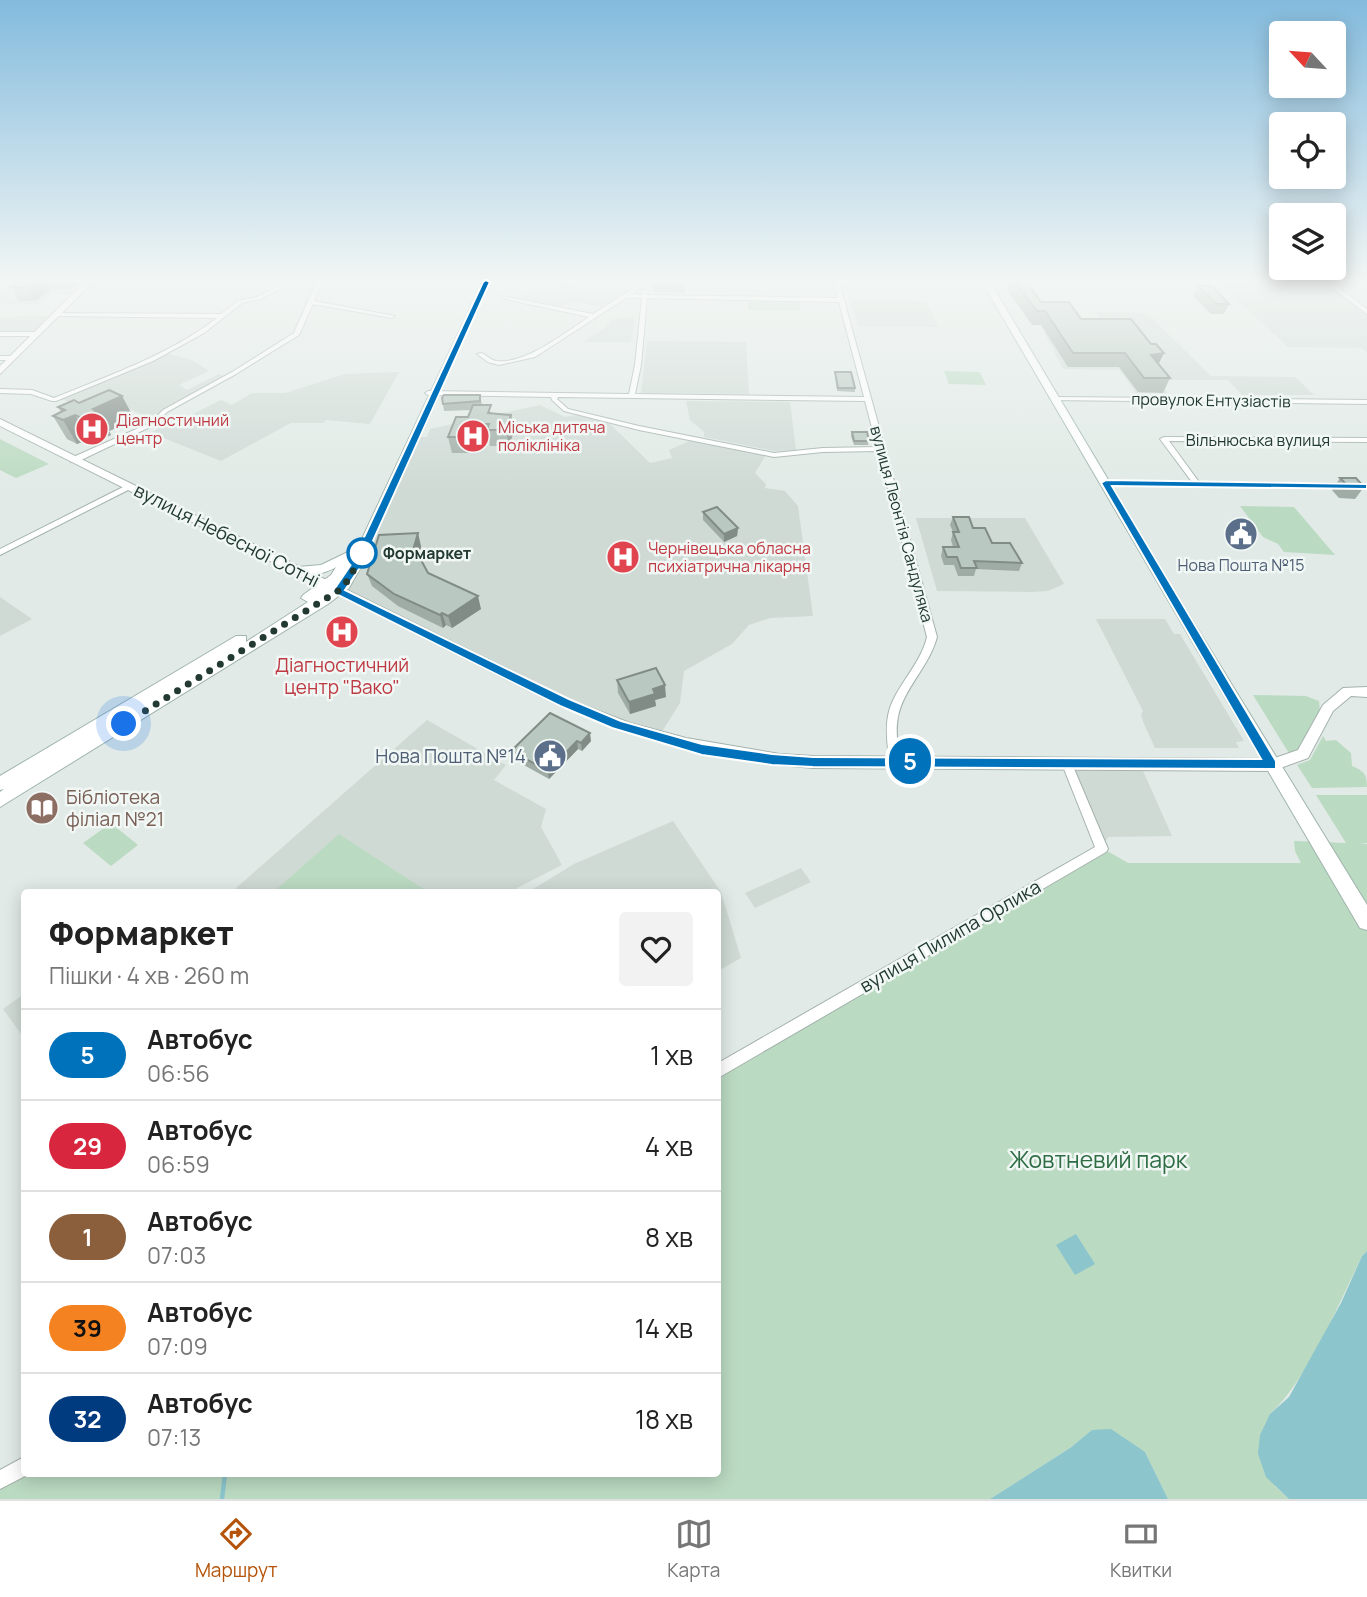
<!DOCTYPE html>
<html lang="uk">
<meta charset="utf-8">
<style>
:root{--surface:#fff;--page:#f2f2f2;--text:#222;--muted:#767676;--line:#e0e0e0;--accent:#b45309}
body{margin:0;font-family:Manrope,sans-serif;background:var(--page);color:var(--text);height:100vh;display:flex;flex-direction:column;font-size:26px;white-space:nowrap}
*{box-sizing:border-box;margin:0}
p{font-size:23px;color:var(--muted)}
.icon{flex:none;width:38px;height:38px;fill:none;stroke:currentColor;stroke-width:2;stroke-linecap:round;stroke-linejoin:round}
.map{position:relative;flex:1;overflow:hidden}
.sheet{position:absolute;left:21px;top:889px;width:700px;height:588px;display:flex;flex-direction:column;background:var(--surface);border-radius:7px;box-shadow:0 4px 18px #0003}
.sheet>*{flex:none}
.badge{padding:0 14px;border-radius:23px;font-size:24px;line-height:46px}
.needle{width:46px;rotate:296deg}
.tools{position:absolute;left:1269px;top:21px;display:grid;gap:14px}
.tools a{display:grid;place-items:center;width:77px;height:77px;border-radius:7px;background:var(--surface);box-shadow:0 4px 18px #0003;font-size:35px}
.you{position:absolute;width:35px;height:35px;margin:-18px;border:5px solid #fff;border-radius:50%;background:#1a73e8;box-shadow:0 0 0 10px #1a73e833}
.map>.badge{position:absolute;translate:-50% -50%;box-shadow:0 0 0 4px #fff}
.round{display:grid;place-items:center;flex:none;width:74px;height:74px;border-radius:7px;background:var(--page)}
.overview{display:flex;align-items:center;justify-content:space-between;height:119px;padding:0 28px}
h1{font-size:33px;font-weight:800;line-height:52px}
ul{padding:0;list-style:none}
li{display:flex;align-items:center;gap:21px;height:91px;padding:0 28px;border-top:2px solid var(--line)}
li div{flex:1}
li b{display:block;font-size:26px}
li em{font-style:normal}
li .badge{min-width:77px;font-weight:700;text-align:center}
.tabs{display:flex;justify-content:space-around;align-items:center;height:98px;border-top:2px solid var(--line);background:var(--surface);font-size:19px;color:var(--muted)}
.tabs a{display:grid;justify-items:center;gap:4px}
.tabs .selected{color:var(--accent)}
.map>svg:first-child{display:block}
</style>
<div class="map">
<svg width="1367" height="1499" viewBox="0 0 1367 1499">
<rect width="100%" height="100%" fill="#e1eae6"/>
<!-- built -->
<path fill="#cfdad5" d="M14,282H83L71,294H51L37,304L4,305L0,301V290Z
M1218,282L1329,284L1367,311V353L1362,348L1288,347Z
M560,285L587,287L595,291L596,288L625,291L603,307L572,301L562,307L520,298L539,288H560Z
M850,300L926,301L938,327L858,326Z
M1095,312L1147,313L1211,376L1295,377L1314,395H1242L1228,380H1159L1167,393H1136L1120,370L1063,369L1044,332H1112Z
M50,316L33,332L0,333V317Z
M635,317L631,342H583L606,327L612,319Z
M647,341L746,342L749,394L641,393Z
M168,354L192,360L209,371L179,385L187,390L219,374L225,378L164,411L154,420L125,407L101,418L62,399Z
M399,372L370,424L326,420L323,423H291L221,461L151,433L178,417L185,418L221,400L232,405L252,393H285L345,374Z
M686,401L790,402L796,450L774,451L704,437V432L690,420Z
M540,405L565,417L576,415L610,424L650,463L672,458L669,450L690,441L766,455L755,473L766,484L765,488L785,491L798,506L813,616L770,618L749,625L732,644L684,671L680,703L658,738L621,725L338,591L416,437H427L430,429Z
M916,518H1025L1064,584L1048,591L1031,592L937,591Z
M0,597L32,619L0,636Z
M1096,619H1165L1174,634H1180L1244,741L1236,742L1239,748H1155L1144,724L1141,715L1143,711Z
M427,720L506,765L494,780L546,809L541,827L562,865L517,888L518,892H237L235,889Z
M1066,763L1140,764L1172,836L1108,837L1102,848Z
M673,821L721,892L741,958L718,971V892H528L574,864Z
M801,868L811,882L755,908L745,893Z
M24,994V1038L3,1009Z"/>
<!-- green -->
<path fill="#bbdac2" d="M748,300L799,301L801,310H748Z
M944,371L980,372L986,385L949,384Z
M0,439L49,464L16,478L0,470Z
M1240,506L1294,507L1335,555L1284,552L1278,544L1263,537Z
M1253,695L1306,696L1319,701L1320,712L1300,750L1290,755Z
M1323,736L1326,741L1336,740L1351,753L1352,766C1364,771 1367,774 1367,787L1312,788L1297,765L1310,760Z
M1316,795H1367V843H1359L1367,844V1251L1362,1256C1339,1303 1308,1379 1270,1414L1275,1486L1289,1499H1168L1145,1452L1092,1430L1070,1448L990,1499H0V1478L24,1464V1474H718V1067L1102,848L1128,863H1301L1295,851L1294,841L1346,843Z
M111,823L138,845L111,866L83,843Z
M339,834L428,892H281L277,889Z"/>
<!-- water -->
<path fill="#8cc5cc" d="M1076,1234L1095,1264L1075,1275L1056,1245Z
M1367,1251V1499H1289L1266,1477L1258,1454L1260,1435L1270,1414L1289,1397L1341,1303L1362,1256Z
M1111,1429L1145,1452L1168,1499H990L1070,1448L1092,1430Z"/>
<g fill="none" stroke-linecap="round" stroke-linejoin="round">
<!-- stream -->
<path stroke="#8cc5cc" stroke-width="4.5" d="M222,1499L225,1474"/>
<defs>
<path id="minor" d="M316,282H322L314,301L395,316L392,318L313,304L299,335L236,374L167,412L154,425L77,462H71V458L150,423L163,410L232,372L294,333Z
M643,282H649L631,294L642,295V291L645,289L648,291L647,295L838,298L833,282H839L937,637C929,667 903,689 898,717C895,731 898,746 899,761L898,764H890L889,761C888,746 885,731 888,716C893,688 920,667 927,637L878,451L823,452L774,457L639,430L564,411L552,400L551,397L428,395L425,393L428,391L629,394L635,365L642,298H626L535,357L499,365L488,362L477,354L482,353C487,356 491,360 496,361C525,365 566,332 589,317L505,299L503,296L593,314ZM647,298L839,302L864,397L635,394L641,365ZM558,397L865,401L877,447L823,448L774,453L639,426L568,409L557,399Z
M1325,282H1331L1367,309V314Z
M282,284L284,287L261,299L242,303L204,333L153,361L56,401H52L31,394L0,393V389L32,390L54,398C110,375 169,355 217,318L56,316L54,315V313L221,314L238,301L257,297Z
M0,332H37L40,334L37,336H0Z
M0,356H13L16,358L13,360H0Z
M1055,397L1367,400V404L1053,400V398Z
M1164,437L1367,438V442L1169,441L1199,482L1367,484V488L1103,485V481H1106L1192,482L1160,439Z
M127,485L134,487L0,555V549Z
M1067,760L1071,761L1072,764L1108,849L1106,852L718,1078V1063L1095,847L1062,764L1063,761Z
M24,1457V1474H29L0,1489V1470Z"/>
<path id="tertiary" d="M85,282H93L0,374V366Z
M0,419L570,700L630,723L686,738L780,754L813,756L1272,759L1298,750L1323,705L1343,688L1367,687V697L1351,696L1333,711L1308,758L1272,771L813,768L780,765L717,756L656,741L560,706L0,426Z"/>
<path id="secondary" d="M482,282H490L363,563L349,588L328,604L0,807V792L4,789L0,790V776L236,636H246V642L339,582L308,602L301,598L303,595L331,575L336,567C325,574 302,579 292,571L298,567L321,565L348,552L354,556Z
M982,282H990L1189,615L1367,905V930L1360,928Z"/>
</defs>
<!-- minor casing -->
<use href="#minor" stroke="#a4b2ac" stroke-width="2"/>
<!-- tertiary casing -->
<use href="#tertiary" stroke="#a4b2ac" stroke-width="2"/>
<!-- secondary casing -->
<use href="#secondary" stroke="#a0b5ad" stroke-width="2"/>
<!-- minor -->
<use href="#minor" fill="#fff" fill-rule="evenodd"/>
<!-- tertiary -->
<use href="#tertiary" fill="#fff" fill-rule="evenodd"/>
<!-- secondary -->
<use href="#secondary" fill="#fff" fill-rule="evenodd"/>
</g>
<!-- wall -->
<path fill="#9faca6" d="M18,282H79L70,289H51L35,301H19L11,287Z
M653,282H685V293L653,292Z
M1010,282H1027L1041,302L1081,319L1159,365L1170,378L1163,393L1138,392L1119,367H1068L1041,325H1032L1007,290Z
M1198,286L1229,304L1224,314H1211L1193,296Z
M835,372L855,388V392L837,391L835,375Z
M480,395L482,405L514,431L509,446H490L489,440H476L471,453H452L448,437L468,417L471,410L444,411L443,404Z
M122,396L135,420L109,431L111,435L96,442L89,439L77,444L67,439L53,416L61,412L58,407Z
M852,432L869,441L868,445H854L851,436Z
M1340,478L1364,487L1355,499L1339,498L1332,490Z
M703,512L738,528L737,536L724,542L703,520Z
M953,517L973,528L992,543L1022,563L1019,571L976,569L974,576H958L954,565H944L941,556L943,547H953L951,540L953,532L950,525Z
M421,546L419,556L428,573L481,609L452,628L446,625L443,628L398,606L372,586L367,574Z
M617,680L666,697L655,700L656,706L630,714L618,693Z
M550,713L591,741L582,751L578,749L549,779L513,759L511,751Z"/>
<!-- shaded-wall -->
<path fill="#828c87" d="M34,282H48L51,289L35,301L27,287Z
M66,282H79L70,289Z
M1164,353L1157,367L1151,355Z
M122,396L135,420L109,431L111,435L96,442L82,418L93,409Z
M75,415L89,439L77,444L63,420Z
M511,415L514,431L509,446L506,430Z
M472,424L476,440L471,453L467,437Z
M738,528L737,536L724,542V534Z
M418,533L421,546L418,559L414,547Z
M478,596L481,609L452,628L448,616Z
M442,613L446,625L443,628L440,615Z
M665,685L666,697L655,700L656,706L630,714L629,702L653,689Z
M590,733L591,741L582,751L581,743Z
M577,741L578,749L549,779L548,771Z"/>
<!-- building -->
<path fill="#b9c8c1" stroke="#828c87" stroke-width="2" d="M18,282H34L27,287H11Z
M1015,282H1027L1041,302H1069L1081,319H1131L1151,344H1156L1164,353L1151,355L1170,378H1144L1125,353H1073L1045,311H1037Z
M1198,286H1212L1229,304H1216Z
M835,372H851L855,388H838Z
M109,390L122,396L93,409L97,411L82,418L75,415L63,420L53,416L65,410L58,407L74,400L79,403Z
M444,395H480V401L443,404L442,398Z
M473,405H491L488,413L511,415L506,430H487L489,424H472L467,437H448L456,417H468Z
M852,432H867L869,441H854Z
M1340,478H1356L1364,487L1348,486Z
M717,507L738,528L724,534L703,512Z
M953,517H969L973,528H985L992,543H1010L1022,563L974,561L977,568H961L957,557H947L943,547H959L953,532H959Z
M418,533L414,547L428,573L478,596L448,616L442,613L440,615L394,594L367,574L379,535Z
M656,668L665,685L653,689L655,694L629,702L617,680Z
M550,713L590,733L581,743L577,741L548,771L511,751Z"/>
<!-- sky -->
<linearGradient id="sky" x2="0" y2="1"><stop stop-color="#83bbdd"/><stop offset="0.57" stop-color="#f2f6f4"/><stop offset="1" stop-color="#f2f6f4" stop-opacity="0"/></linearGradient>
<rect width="1367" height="492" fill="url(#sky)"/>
<!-- line -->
<path fill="#0072bc" stroke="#fff" stroke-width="2" d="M486,280L490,282L363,563L345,590L569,699L621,721L702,744L772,754L813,757L1261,759L1101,483L1106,480L1367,484V489L1112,486L1276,761V769L813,767L772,765L702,755L612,728L560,706L334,593L333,591L352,563L483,282Z"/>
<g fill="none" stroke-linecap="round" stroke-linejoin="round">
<!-- walk -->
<path stroke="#223a32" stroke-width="7" stroke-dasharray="0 12.6" d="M124,724L338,591L349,579L366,545L362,553"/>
</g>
<!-- icons -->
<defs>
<symbol id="hospital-disc" viewBox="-11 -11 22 22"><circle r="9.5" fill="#e0444e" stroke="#f1f7f4"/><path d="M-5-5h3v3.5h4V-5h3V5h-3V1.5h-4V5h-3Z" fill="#fff"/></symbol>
<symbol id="civic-disc" viewBox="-11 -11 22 22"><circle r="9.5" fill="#5c6f8a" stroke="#f1f7f4"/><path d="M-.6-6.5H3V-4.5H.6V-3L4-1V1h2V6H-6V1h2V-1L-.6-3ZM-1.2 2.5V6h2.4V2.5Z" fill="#fff"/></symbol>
<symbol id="library-disc" viewBox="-11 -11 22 22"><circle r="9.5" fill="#8d6e63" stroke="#f1f7f4"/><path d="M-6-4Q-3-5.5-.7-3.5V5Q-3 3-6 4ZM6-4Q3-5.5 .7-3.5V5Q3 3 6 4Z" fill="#fff"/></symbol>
</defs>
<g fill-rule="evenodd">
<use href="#hospital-disc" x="73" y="410" width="38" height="38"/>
<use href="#hospital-disc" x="454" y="417" width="38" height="38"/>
<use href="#civic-disc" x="1222" y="515" width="38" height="38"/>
<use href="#hospital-disc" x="604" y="538" width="38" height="38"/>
<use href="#hospital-disc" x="323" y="613" width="38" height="38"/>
<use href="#civic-disc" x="531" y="737" width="38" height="38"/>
<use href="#library-disc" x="23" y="789" width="38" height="38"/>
</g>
<!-- markers -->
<circle fill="#fff" stroke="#0072bc" stroke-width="3.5" cx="362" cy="553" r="14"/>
<g text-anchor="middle" stroke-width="5" stroke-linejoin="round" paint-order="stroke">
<!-- far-street labels -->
<g font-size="16" fill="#223a32" stroke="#f1f7f4">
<text transform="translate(1211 400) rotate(1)" y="6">провулок Ентузіастів</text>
<text x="1258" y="446">Вільнюська вулиця</text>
<text transform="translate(902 524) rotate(75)" y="6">вулиця Леонтія Сандуляка</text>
</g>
<!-- far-health labels -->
<g font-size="16" fill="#be3a42" stroke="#f1f7f4" text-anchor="start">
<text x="116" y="426">Діагностичний<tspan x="116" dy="18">центр</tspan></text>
<text x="498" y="433">Міська дитяча<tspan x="498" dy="18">поліклініка</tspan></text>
<text x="648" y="554">Чернівецька обласна<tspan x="648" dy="18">психіатрична лікарня</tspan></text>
</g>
<!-- far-stop labels -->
<g font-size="16" font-weight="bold" fill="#223a32" stroke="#f1f7f4" text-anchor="start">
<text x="383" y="559">Формаркет</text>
</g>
<!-- far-service labels -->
<g font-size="16" fill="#4e5e75" stroke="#f1f7f4">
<text x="1241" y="571">Нова Пошта №15</text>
</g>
<!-- street labels -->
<g font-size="19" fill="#223a32" stroke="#f1f7f4">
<text transform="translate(227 535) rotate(27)" y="7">вулиця Небесної Сотні</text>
<text transform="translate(950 936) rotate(-30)" y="7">вулиця Пилипа Орлика</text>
</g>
<!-- health labels -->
<g font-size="19" fill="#be3a42" stroke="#f1f7f4">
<text x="342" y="672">Діагностичний<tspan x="342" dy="22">центр "Вако"</tspan></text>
</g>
<!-- service labels -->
<g font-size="19" fill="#4e5e75" stroke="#f1f7f4" text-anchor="end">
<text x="526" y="763">Нова Пошта №14</text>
</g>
<!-- education labels -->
<g font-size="19" fill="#785e54" stroke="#f1f7f4" text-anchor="start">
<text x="66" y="804">Бібліотека<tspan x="66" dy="22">філіал №21</tspan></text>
</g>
<!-- near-park labels -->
<g font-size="23" fill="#2f6e45" stroke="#f1f7f4">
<text x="1098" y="1168">Жовтневий парк</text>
</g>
</g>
</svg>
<div class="tools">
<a><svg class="needle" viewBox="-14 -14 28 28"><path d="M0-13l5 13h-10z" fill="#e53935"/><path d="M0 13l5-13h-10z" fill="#767676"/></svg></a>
<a><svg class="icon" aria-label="locate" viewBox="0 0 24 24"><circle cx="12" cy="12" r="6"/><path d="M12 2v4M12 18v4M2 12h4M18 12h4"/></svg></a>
<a><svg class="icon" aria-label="layers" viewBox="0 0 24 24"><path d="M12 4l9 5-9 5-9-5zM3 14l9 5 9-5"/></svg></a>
</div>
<div class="you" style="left:124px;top:724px"></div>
<b class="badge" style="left:910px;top:761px;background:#0072bc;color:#fff">5</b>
<section class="sheet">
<div class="overview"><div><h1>Формаркет</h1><p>Пішки · 4 хв · 260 m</p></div><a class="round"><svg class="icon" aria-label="heart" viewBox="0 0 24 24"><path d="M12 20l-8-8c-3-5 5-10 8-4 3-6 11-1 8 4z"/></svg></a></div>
<ul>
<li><span class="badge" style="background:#0072bc;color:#fff">5</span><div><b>Автобус</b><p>06:56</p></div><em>1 хв</em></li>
<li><span class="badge" style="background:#d7263d;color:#fff">29</span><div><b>Автобус</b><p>06:59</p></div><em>4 хв</em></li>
<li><span class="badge" style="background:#8b5e3c;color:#fff">1</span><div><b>Автобус</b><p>07:03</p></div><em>8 хв</em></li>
<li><span class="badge" style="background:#f58220;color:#111">39</span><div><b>Автобус</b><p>07:09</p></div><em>14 хв</em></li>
<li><span class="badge" style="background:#003b80;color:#fff">32</span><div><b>Автобус</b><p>07:13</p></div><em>18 хв</em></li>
</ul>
</section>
</div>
<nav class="tabs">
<a class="selected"><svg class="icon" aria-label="directions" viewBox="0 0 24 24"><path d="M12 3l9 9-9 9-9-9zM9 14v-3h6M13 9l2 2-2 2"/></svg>Маршрут</a>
<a><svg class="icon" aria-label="map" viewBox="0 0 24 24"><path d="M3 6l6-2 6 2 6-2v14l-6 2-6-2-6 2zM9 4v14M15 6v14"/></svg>Карта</a>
<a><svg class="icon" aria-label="tickets" viewBox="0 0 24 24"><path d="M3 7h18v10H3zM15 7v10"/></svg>Квитки</a>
</nav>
